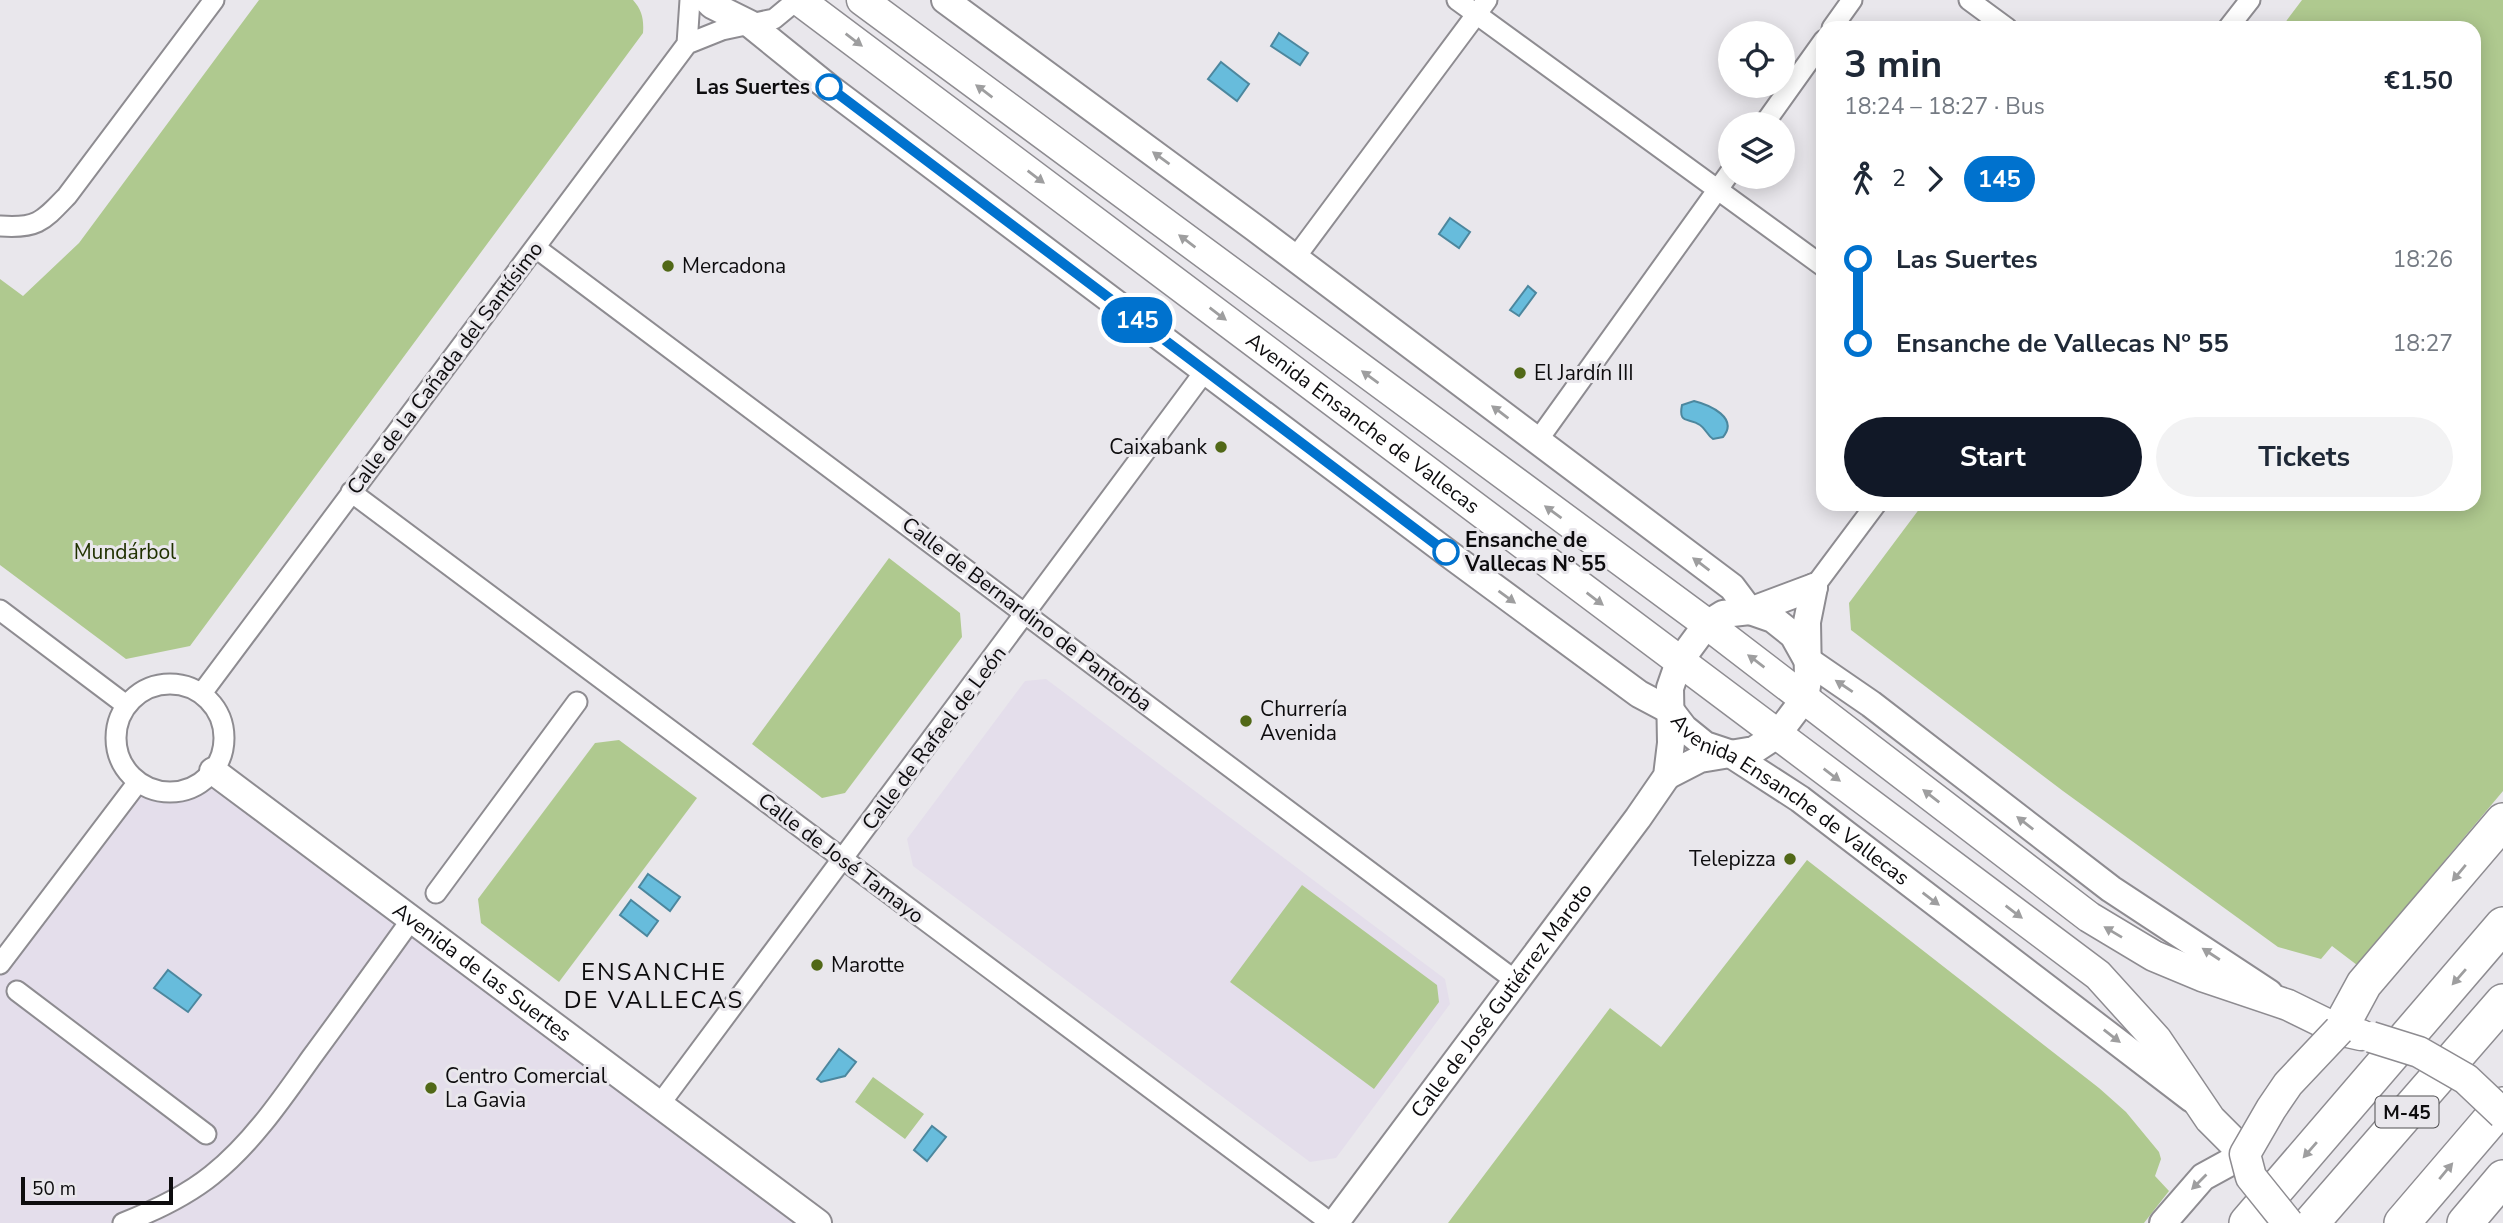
<!DOCTYPE html>
<meta charset="utf-8">
<style>
:root{--surface:#fff;--page:#f2f2f3;--text:#1f2937;--muted:#747a83;--accent:#111827}
body{margin:0;font-family:"Nunito Sans",sans-serif;background:var(--page);color:var(--text);height:100vh;display:flex;flex-direction:column;font-size:26px;white-space:nowrap}
*{box-sizing:border-box;margin:0}
p{font-size:23px;color:var(--muted)}
.icon{flex:none;width:38px;height:38px;fill:none;stroke:currentColor;stroke-width:2;stroke-linecap:round;stroke-linejoin:round}
.map{position:relative;flex:1;overflow:hidden}
.panel{position:absolute;left:1816px;top:21px;width:665px;height:490px;display:flex;flex-direction:column;background:var(--surface);border-radius:21px;box-shadow:0 4px 18px #0003}
.panel>*{flex:none}
.badge{padding:0 14px;border-radius:23px;font-size:24px;line-height:46px}
.buttons{position:absolute;left:1718px;top:21px;display:grid;gap:14px}
.buttons a{display:grid;place-items:center;width:77px;height:77px;border-radius:50%;background:var(--surface);box-shadow:0 4px 18px #0003;font-size:35px}
.scale{position:absolute;left:21px;bottom:18px;width:152px;box-sizing:border-box;padding-left:7px;border:4px solid #0d0c0e;border-top:0;font-size:19px;line-height:24px;white-space:nowrap;color:#0d0c0e;-webkit-text-stroke:5px #e9e7ec;paint-order:stroke}
.map>.badge{position:absolute;translate:-50% -50%;box-shadow:0 0 0 4px #fff}
.legs{display:flex;align-items:center;gap:10px;height:77px;padding:0 28px;font-size:23px}
.legs p{margin-inline-start:auto}
.summary{display:flex;align-items:center;justify-content:space-between;height:119px;padding:0 28px}
h1{font-size:38px;font-weight:700;line-height:52px}
.button{display:flex;gap:14px;margin-top:auto;padding:14px 28px}
.button a{flex:1;height:80px;border-radius:42px;background:var(--accent);color:#fff;font-size:28px;font-weight:700;line-height:80px;text-align:center}
.button a+a{background:var(--page);color:var(--text)}
ul{padding:0 28px;list-style:none}
li{display:flex;align-items:center;gap:24px;height:84px;font-size:26px}
li i{display:grid;place-items:center;width:10px;height:100%;margin:0 9px;background:currentColor}
li i::after{content:'';width:18px;height:18px;margin:-9px;border:5px solid;border-radius:50%;background:var(--surface)}
li p{margin-inline-start:auto}
li:first-child i{background:linear-gradient(#0000 50%,currentColor 0)}
li:last-child i{background:linear-gradient(currentColor 50%,#0000 0)}
.map>svg:first-child{display:block}
</style>
<div class="map">
<svg width="2503" height="1223" viewBox="0 0 2503 1223">
<rect width="100%" height="100%" fill="#e9e7ec"/>
<!-- built -->
<path fill="#e4deeb" d="M1046,679L1445,979L1450,1004L1336,1158L1310,1162L913,866L907,839L1025,681Z
M213,771L818,1223H0V964L138,782L155,790L174,792L199,784Z"/>
<!-- green -->
<path fill="#afc98f" d="M259,0H633C642,10 644,19 643,33L190,646L126,659L0,565V279L23,296L79,243Z
M2302,0H2503V791L2357,965L2332,946L2321,959L2278,947L2063,791L1851,630L1849,603L1923,504H2474V28H2281Z
M889,558L960,613L962,637L845,793L822,798L752,744Z
M619,740L697,798L559,982L481,923L478,899L595,743Z
M1807,860L2099,1088L2126,1112L2159,1152L2161,1159L2155,1176L2169,1191L2144,1223H1448L1610,1008L1661,1047Z
M1302,885L1437,985L1439,1002L1374,1089L1230,982Z
M873,1077L924,1114L905,1139L855,1102Z"/>
<!-- water -->
<path fill="#67bcdc" stroke="#4c879e" stroke-width="2" d="M1279,33L1308,53L1300,65L1271,46Z
M1221,62L1249,84L1237,101L1208,79Z
M1450,218L1470,232L1459,248L1439,234Z
M1528,286L1536,293L1519,316L1510,310Z
M1694,401C1710,405 1739,418 1723,437L1713,439C1707,435 1706,429 1700,425C1689,417 1678,425 1682,405Z
M648,874L680,897L670,911L639,887Z
M631,900L658,921L647,936L620,915Z
M168,970L201,995L188,1012L154,988Z
M839,1049L856,1062L845,1076L821,1082L817,1079Z
M932,1126L946,1137L927,1161L914,1150Z"/>
<g fill="none" stroke-linecap="round" stroke-linejoin="round">
<defs>
<path id="street" d="M690,0L687,44L722,30L774,19L797,0
M1457,0L1824,267
M1969,0L2007,28
M1832,28L1852,0
M2228,28L2250,0
M1764,124L1824,40
M0,226C37,229 43,221 67,196L214,0
M536,248L1516,981
M1295,258L1487,0
M1538,440L1731,171
M351,492L1331,1223
M1814,587L1876,504
M0,610L126,705
M116 738a54 54 0 1 1 108 0a54 54 0 1 1-108 0Z
M202,693L687,44
M436,893L577,702
M0,964L138,782
M17,991L206,1134
M660,1104L1205,371
M123,1223C154,1211 186,1196 212,1175C252,1143 282,1099 311,1058C345,1012 378,966 411,920"/>
<g id="secondary">
<path id="s1" d="M707,0L712,5L750,24L828,87L1449,554L1639,694L1671,711L1684,728L1705,745L1729,753L1800,799L2192,1099"/>
<path d="M945,0L1255,228L1732,587L1750,611L1773,619L1793,635L1807,660L1871,704L2111,889L2269,993"/>
<path id="s2" d="M213,771L818,1223"/>
<path d="M1667,776L1700,759L1754,750L1777,735L1805,698L1808,680L1807,622L1814,587"/>
<path id="s3" d="M1335,1223L1638,818L1667,776L1671,743L1670,688L1679,662L1707,624L1723,614L1750,611L1814,587"/>
<path d="M2163,1223L2203,1177L2245,1154"/>
</g>
<g id="primary">
<path id="s4" d="M799,0L2098,975L2156,1039L2210,1119L2245,1154"/>
<path d="M862,0L1707,624L2089,917L2154,956L2202,976L2288,1005L2339,1030L2361,1035"/>
</g>
<path id="highway" d="M2339,1030L2364,984L2503,821
M2247,1223L2503,925
M2311,1223L2503,1002
M2402,1223L2503,1105
M2465,1223L2503,1178"/>
</defs>
<!-- street casing -->
<use href="#street" stroke="#8e8c91" stroke-width="23"/>
<!-- secondary casing -->
<use href="#secondary" stroke="#8e8c91" stroke-width="30"/>
<!-- primary casing -->
<use href="#primary" stroke="#8e8c91" stroke-width="33"/>
<!-- highway casing -->
<use href="#highway" stroke="#8e8c91" stroke-width="38"/>
<!-- street -->
<use href="#street" stroke="#fff" stroke-width="19"/>
<!-- secondary -->
<use href="#secondary" stroke="#fff" stroke-width="26"/>
<!-- primary -->
<use href="#primary" stroke="#fff" stroke-width="30"/>
<!-- highway -->
<use href="#highway" stroke="#fff" stroke-width="35"/>
<defs>
<path id="primary-bridge" d="M2371,1037L2419,1052L2466,1079L2503,1114
M2288,1223L2251,1177L2245,1154L2271,1109L2288,1084L2339,1030"/>
</defs>
<!-- primary-bridge casing -->
<use href="#primary-bridge" stroke="#8e8c91" stroke-width="33" stroke-linecap="butt"/>
<!-- primary-bridge -->
<use href="#primary-bridge" stroke="#fff" stroke-width="30"/>
</g>
<!-- one-way arrows -->
<defs><path id="oneway-solid" d="M-6-.8H1V-3.2L6.5 0L1 3.2V.8H-6Z" transform="scale(1.75)"/></defs>
<g fill="#9e9e9f">
<use href="#oneway-solid" transform="translate(854 40) rotate(37)"/>
<use href="#oneway-solid" transform="translate(984 91) rotate(-143)"/>
<use href="#oneway-solid" transform="translate(1161 158) rotate(-144)"/>
<use href="#oneway-solid" transform="translate(1036 177) rotate(37)"/>
<use href="#oneway-solid" transform="translate(1187 241) rotate(-143)"/>
<use href="#oneway-solid" transform="translate(1218 314) rotate(37)"/>
<use href="#oneway-solid" transform="translate(1370 377) rotate(-144)"/>
<use href="#oneway-solid" transform="translate(1500 412) rotate(-143)"/>
<use href="#oneway-solid" transform="translate(1553 512) rotate(-144)"/>
<use href="#oneway-solid" transform="translate(1701 564) rotate(-143)"/>
<use href="#oneway-solid" transform="translate(1507 597) rotate(36)"/>
<use href="#oneway-solid" transform="translate(1595 599) rotate(37)"/>
<use href="#oneway-solid" transform="translate(1756 661) rotate(-143)"/>
<use href="#oneway-solid" transform="translate(1844 686) rotate(-146)"/>
<use href="#oneway-solid" transform="translate(1832 775) rotate(37)"/>
<use href="#oneway-solid" transform="translate(1931 796) rotate(-142)"/>
<use href="#oneway-solid" transform="translate(2025 823) rotate(-142)"/>
<use href="#oneway-solid" transform="translate(2459 873) rotate(130)"/>
<use href="#oneway-solid" transform="translate(1931 899) rotate(37)"/>
<use href="#oneway-solid" transform="translate(2014 912) rotate(37)"/>
<use href="#oneway-solid" transform="translate(2113 932) rotate(-149)"/>
<use href="#oneway-solid" transform="translate(2211 954) rotate(-147)"/>
<use href="#oneway-solid" transform="translate(2459 977) rotate(131)"/>
<use href="#oneway-solid" transform="translate(2112 1036) rotate(38)"/>
<use href="#oneway-solid" transform="translate(2310 1150) rotate(131)"/>
<use href="#oneway-solid" transform="translate(2446 1171) rotate(-50)"/>
<use href="#oneway-solid" transform="translate(2199 1182) rotate(135)"/>
</g>
<g fill="none" stroke-linecap="round" stroke-linejoin="round">
<defs>
<path id="line-1" d="M829,87L1446,552"/>
</defs>
<!-- line-1 casing -->
<use href="#line-1" stroke="#fff" stroke-width="16"/>
<!-- line-1 -->
<use href="#line-1" stroke="#0072ce" stroke-width="10"/>
</g>
<!-- markers -->
<g fill="#fff" stroke="#0072ce" stroke-width="3.5">
<circle cx="829" cy="87" r="12"/>
<circle cx="1446" cy="552" r="12"/>
</g>
<g fill="#516817" stroke="#e9e7ec" stroke-width="2.5">
<circle cx="668" cy="266" r="7"/>
<circle cx="1520" cy="373" r="7"/>
<circle cx="1221" cy="447" r="7"/>
<circle cx="1246" cy="721" r="7"/>
<circle cx="1790" cy="859" r="7"/>
<circle cx="817" cy="965" r="7"/>
<circle cx="431" cy="1088" r="7"/>
</g>
<g text-anchor="middle" stroke-width="6" stroke-linejoin="round" paint-order="stroke">
<!-- shield labels -->
<rect fill="#e9e7ec" stroke="#4f4e51" stroke-width="2" x="2375.5" y="1096.5" width="63" height="31" rx="5"/>
<g font-size="19" font-weight="bold" fill="#0d0c0e">
<text x="2407" y="1119">M-45</text>
</g>
<!-- stop labels -->
<g font-size="21" font-weight="bold" fill="#0d0c0e" stroke="#e9e7ec" text-anchor="end">
<text x="810" y="94">Las Suertes</text>
<text x="1465" y="547" text-anchor="start">Ensanche de<tspan x="1465" dy="24">Vallecas Nº 55</tspan></text>
</g>
<!-- poi labels -->
<g font-size="21" fill="#0d0c0e" stroke="#e9e7ec" text-anchor="start">
<text x="682" y="273">Mercadona</text>
<text x="1534" y="380">El Jardín III</text>
<text x="1207" y="454" text-anchor="end">Caixabank</text>
<text x="1260" y="716">Churrería<tspan x="1260" dy="24">Avenida</tspan></text>
<text x="1776" y="866" text-anchor="end">Telepizza</text>
<text x="831" y="972">Marotte</text>
<text x="445" y="1083">Centro Comercial<tspan x="445" dy="24">La Gavia</tspan></text>
</g>
<!-- street labels -->
<g font-size="21" fill="#0d0c0e" stroke="#e9e7ec">
<text transform="translate(445 368) rotate(-53)" y="7">Calle de la Cañada del Santísimo</text>
<text dy="7" stroke="none"><textPath href="#s4" startOffset="705">Avenida Ensanche de Vallecas</textPath></text>
<text transform="translate(1027 614) rotate(37)" y="7">Calle de Bernardino de Pantorba</text>
<text transform="translate(934 738) rotate(-53)" y="7">Calle de Rafael de León</text>
<text dy="7" stroke="none"><textPath href="#s1" startOffset="1349">Avenida Ensanche de Vallecas</textPath></text>
<text transform="translate(841 858) rotate(37)" y="7">Calle de José Tamayo</text>
<text dy="7" stroke="none"><textPath href="#s2" startOffset="336">Avenida de las Suertes</textPath></text>
<text dy="7" stroke="none"><textPath href="#s3" startOffset="278">Calle de José Gutiérrez Maroto</textPath></text>
</g>
<!-- park labels -->
<g font-size="21" fill="#203100" stroke="#e9e7ec">
<text x="125" y="559">Mundárbol</text>
</g>
<!-- quarter labels -->
<g font-size="24" letter-spacing="2" fill="#0d0c0e" stroke="#e9e7ec">
<text x="654" y="980">ENSANCHE<tspan x="654" dy="28">DE VALLECAS</tspan></text>
</g>
</g>
</svg>
<div class="buttons">
<a><svg class="icon" aria-label="locate" viewBox="0 0 24 24"><circle cx="12" cy="12" r="6"/><path d="M12 2v4M12 18v4M2 12h4M18 12h4"/></svg></a>
<a><svg class="icon" aria-label="layers" viewBox="0 0 24 24"><path d="M12 4l9 5-9 5-9-5zM3 14l9 5 9-5"/></svg></a>
</div>
<div class="scale">50 m</div>
<b class="badge" style="left:1137px;top:320px;background:#0072ce;color:#fff">145</b>
<section class="panel">
<div class="summary"><div><h1>3 min</h1><p>18:24 – 18:27 · Bus</p></div><b>€1.50</b></div>
<div class="legs"><svg class="icon" aria-label="walk" viewBox="0 0 24 24"><circle cx="13" cy="4" r="2"/><path d="M13 8l-2 6 4 7M11 14l-3 7M7 12l3-4h3l4 4"/></svg>2<svg class="icon" aria-label="forward" viewBox="0 0 24 24"><path d="M9 5l7 7-7 7"/></svg><b class="badge" style="background:#0072ce;color:#fff">145</b></div>
<ul>
<li><i style="color:#0072ce"></i><b>Las Suertes</b><p>18:26</p></li>
<li><i style="color:#0072ce"></i><b>Ensanche de Vallecas Nº 55</b><p>18:27</p></li>
</ul>
<div class="button"><a>Start</a><a>Tickets</a></div>
</section>
</div>
